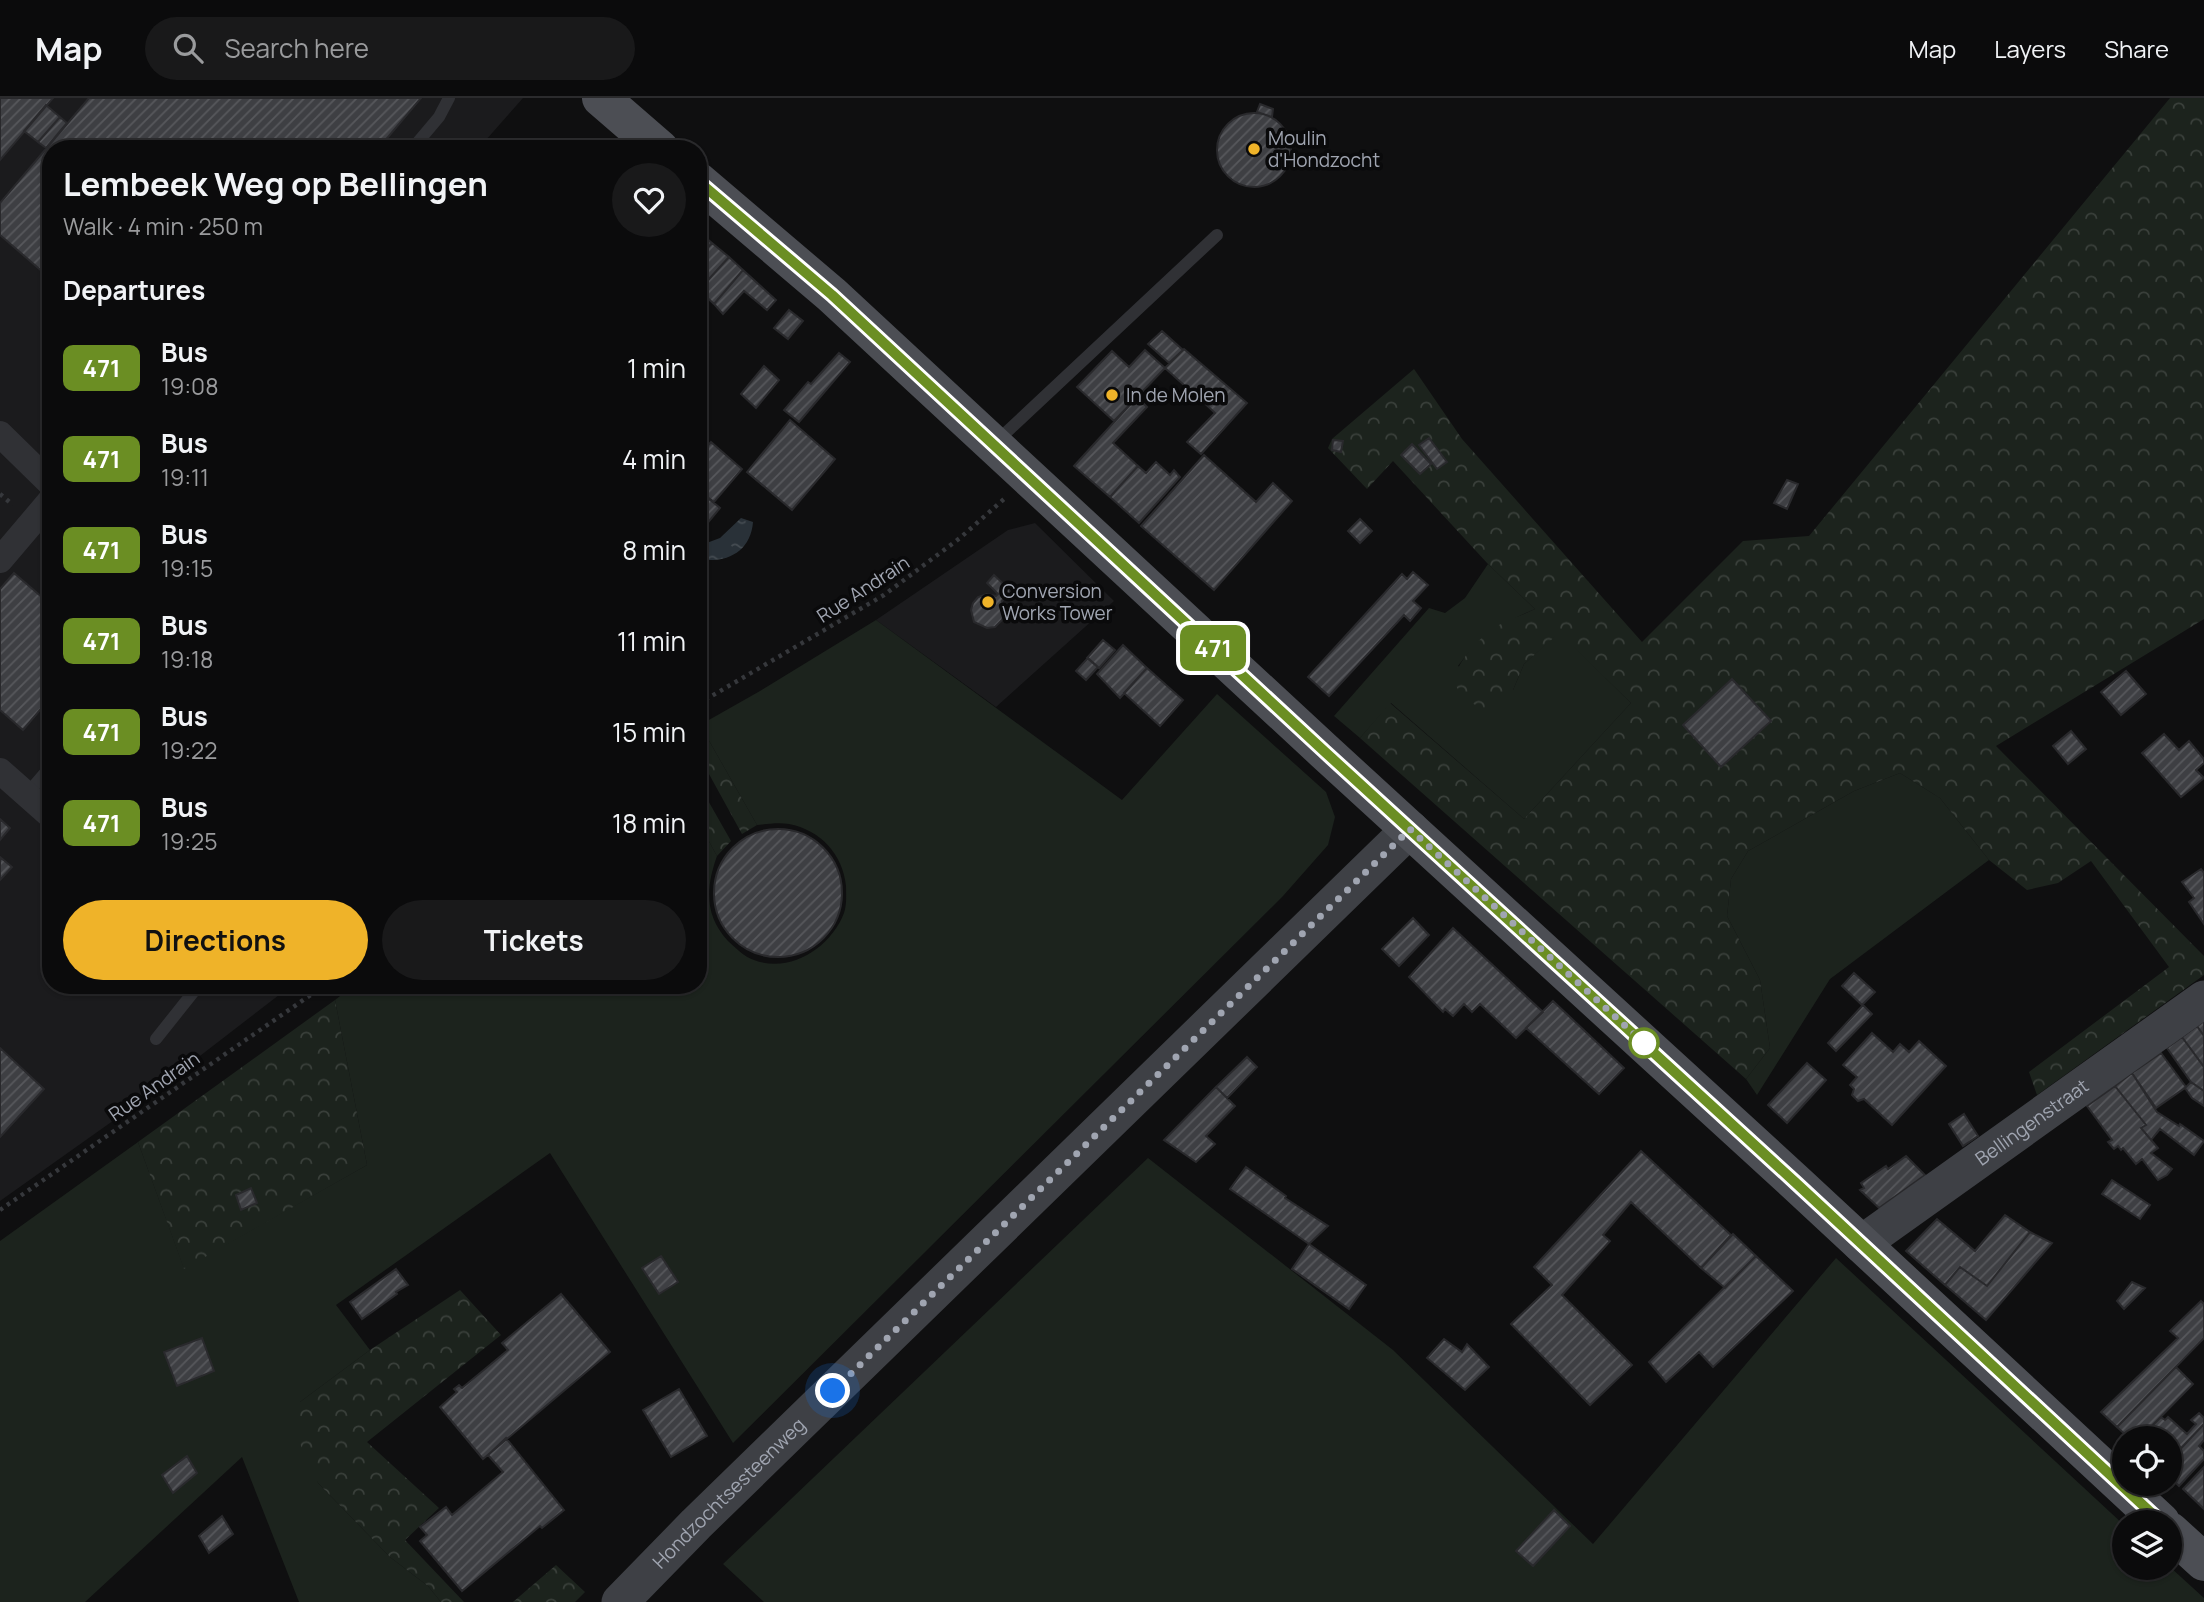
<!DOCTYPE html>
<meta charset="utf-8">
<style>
:root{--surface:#0b0b0c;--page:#19191a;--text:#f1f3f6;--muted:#9a9b9d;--line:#2b2b2d;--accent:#efb329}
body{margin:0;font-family:Manrope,sans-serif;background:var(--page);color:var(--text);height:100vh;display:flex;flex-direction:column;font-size:26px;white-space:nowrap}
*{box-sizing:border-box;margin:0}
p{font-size:23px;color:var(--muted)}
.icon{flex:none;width:38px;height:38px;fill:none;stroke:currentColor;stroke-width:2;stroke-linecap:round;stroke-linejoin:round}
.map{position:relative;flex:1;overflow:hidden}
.panel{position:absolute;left:42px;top:42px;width:665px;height:854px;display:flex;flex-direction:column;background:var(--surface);border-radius:28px;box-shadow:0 2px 5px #0004,0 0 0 2px var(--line)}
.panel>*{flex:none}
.badge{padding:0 14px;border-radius:10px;font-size:24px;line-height:46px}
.fabs{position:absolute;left:2112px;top:1328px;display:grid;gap:14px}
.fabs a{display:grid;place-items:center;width:70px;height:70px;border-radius:50%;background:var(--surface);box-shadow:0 2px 5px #0004,0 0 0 2px var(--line);font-size:35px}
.you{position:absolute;width:35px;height:35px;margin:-18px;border:5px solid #fff;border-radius:50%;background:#1a73e8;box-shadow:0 0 0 10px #1a73e833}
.map>.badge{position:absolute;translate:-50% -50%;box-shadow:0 0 0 4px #fff}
h2{padding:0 21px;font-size:26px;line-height:63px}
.round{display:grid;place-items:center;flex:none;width:74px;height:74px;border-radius:37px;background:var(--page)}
.headline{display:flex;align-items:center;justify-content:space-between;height:119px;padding:0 21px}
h1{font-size:33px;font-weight:700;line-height:52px}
.action{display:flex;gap:14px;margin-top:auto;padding:14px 21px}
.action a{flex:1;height:80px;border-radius:42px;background:var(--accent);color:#111;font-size:28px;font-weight:700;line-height:80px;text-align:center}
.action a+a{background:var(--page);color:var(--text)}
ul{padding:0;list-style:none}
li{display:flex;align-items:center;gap:21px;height:91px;padding:0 21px}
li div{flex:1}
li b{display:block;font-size:26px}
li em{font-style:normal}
li .badge{min-width:77px;font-weight:700;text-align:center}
header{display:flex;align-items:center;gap:42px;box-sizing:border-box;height:98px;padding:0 35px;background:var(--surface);border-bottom:2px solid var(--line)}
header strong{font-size:33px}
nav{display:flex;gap:38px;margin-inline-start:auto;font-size:24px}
.search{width:490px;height:63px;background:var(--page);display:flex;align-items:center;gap:18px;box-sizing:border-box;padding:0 24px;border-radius:38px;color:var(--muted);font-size:26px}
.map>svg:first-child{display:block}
</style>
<header>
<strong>Map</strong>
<div class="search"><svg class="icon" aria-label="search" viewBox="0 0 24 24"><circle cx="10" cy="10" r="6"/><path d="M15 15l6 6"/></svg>Search here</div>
<nav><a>Map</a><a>Layers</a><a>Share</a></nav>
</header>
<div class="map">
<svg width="2204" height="1504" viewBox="0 0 2204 1504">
<defs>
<pattern id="forest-crowns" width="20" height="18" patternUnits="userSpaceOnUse" patternTransform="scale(1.75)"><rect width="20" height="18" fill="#1c231d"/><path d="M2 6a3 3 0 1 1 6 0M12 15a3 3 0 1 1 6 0" fill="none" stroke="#3a403b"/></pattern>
<pattern id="water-ripples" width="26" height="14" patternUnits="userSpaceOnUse" patternTransform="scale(1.75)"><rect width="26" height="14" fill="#293138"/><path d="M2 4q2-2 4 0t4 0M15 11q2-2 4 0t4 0" fill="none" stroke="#454c52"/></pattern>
<pattern id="building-hatch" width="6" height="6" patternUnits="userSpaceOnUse" patternTransform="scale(1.75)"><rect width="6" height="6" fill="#3e3f43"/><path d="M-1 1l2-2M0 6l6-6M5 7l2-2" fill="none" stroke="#57585c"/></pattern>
</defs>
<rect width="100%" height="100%" fill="#0f0f10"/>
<!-- built -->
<path fill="#1b1b1d" d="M0,0H523L478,51H51V887H292L148,998L0,1103Z
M1035,425L1114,503L996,609L876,522L1008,432Z"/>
<!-- green -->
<path fill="#1c231d" d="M1488,466L1535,511C1498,527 1483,535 1458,568L1513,592L1524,566L1559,534L1631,605L1524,721L1391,605L1360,640L1334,618L1429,510L1445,515L1465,500Z
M876,522L1122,702L1217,596L1326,694L1335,719L1328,747L1283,798L733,1345L550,1055L336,1207L370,1252L300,1304L318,1385L390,1459L428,1488L441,1504H299L242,1359L85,1504H0V1143L138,1044L184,1170L367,1067L335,902L354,887H698V723L717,758C706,789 704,817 728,843C736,850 744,859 754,862C791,876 831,849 844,815C847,806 846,797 846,788C843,756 820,732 789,726C779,724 767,726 757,727L700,627L760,593Z
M1900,675L1940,700L1989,762L1830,881L1757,997L1746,981L1770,950L1760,882L1727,818L1731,781L1748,753L1854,693Z
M1148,1060L1393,1252L1593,1446L1836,1160L2124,1427V1470L2170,1469L2204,1500V1504H764L723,1466Z"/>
<!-- forest -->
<path fill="url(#forest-crowns)" d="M2170,0H2204V521L1996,648L2204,858V877L2037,997L2029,974L2169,869L2091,763L2058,785L2027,792L1989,762L1940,700L1900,675L1854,693L1748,753L1731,781L1727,818L1760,882L1770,950L1746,981L1360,640L1390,605L1524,721L1631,605L1559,535L1524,566L1513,592L1505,604L1484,611L1463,601L1453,582C1461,559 1478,540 1499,527C1510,520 1524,517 1535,511L1488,466L1393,363L1367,391L1328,350L1332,341L1414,271L1462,341L1642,544L1743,443L1809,438Z
M700,627L757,727L742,736L698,656V630Z
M698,685L731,743L717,758L698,723Z
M335,902L367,1067L184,1171L138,1044Z
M460,1192L501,1237L367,1344L439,1410L405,1442L464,1504H441L428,1488L390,1459L318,1385L296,1337L300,1304L370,1252Z
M556,1467L585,1494L575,1504H513Z"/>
<!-- water -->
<path fill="url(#water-ripples)" d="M741,420L753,424C751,450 732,463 708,462L701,455L704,446L720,440Z"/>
<!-- building -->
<path fill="url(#building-hatch)" stroke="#29292c" stroke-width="2" d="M0,0H53L0,62Z
M89,0H421L378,51H51V181L0,137V105Z
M1260,6L1273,11L1272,19L1257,14Z
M46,7L60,19L38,44L24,33Z
M1217 52a37 37 0 1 1 74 0a37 37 0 1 1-74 0Z
M60,19L67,25L46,50L38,44Z
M698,133L712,145L698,160Z
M712,145L729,159L699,192L698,160Z
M729,159L743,172L714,206L699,192Z
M743,172L776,202L767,212L744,193L723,216L714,206Z
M789,212L803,223L788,241L774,230Z
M1162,233L1183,252L1169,265L1148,246Z
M698,239L708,247L698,258Z
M1184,251L1247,305L1201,356L1187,344L1215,315L1197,298L1195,300L1183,290L1185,288L1165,270Z
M1145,252L1165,270L1114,323L1077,289L1112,253L1129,269Z
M839,255L850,264L799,324L784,312L808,284L811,286Z
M764,268L779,282L756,310L741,296Z
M1137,299L1147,309L1113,345L1138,368L1110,399L1074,368Z
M790,322L835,361L792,412L747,374Z
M1429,340L1447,364L1437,371L1419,347Z
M1333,342L1343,343L1341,354L1332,352Z
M711,344L742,371L714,404L698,392V359Z
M1412,346L1431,366L1420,376L1401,357Z
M1204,357L1256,404L1273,385L1292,403L1214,492L1141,428Z
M1156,364L1170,377L1174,372L1180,379L1139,425L1110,399L1138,368L1146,375Z
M1787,382L1798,386L1787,411L1774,405Z
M698,392L720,410L705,428L698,422Z
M1360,421L1372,433L1360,445L1348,433Z
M1413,474L1428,487L1413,503L1421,510L1410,523L1404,517L1329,598L1308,579L1402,476L1407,481Z
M14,475L51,507V599L23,632L0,612V491Z
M994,477L1011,493L1002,503L1005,513L1002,522L995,529L987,530L974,524L971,512L973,505L978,499L987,496L996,498L998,496L987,485Z
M1103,542L1115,552L1099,570L1087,560Z
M1123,547L1147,570L1120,600L1097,576Z
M1088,560L1098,569L1086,582L1076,573Z
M1147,570L1183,602L1160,628L1124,595Z
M2126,573L2146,596L2121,617L2101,594Z
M1732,581L1771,623L1721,669L1683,627Z
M2071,633L2086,651L2068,666L2053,648Z
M2164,636L2179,652L2189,643L2204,661V665L2196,672L2204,680L2181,699L2142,655Z
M0,721L10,730L0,742Z
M714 795a64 64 0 1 1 128 0a64 64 0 1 1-128 0Z
M0,759L12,769L0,782Z
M2201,771L2204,775V826L2189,804L2194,800L2182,784Z
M1413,820L1429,837L1399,868L1382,851Z
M1453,830L1543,914L1516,940L1480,906L1472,914L1464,906L1453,918L1445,911L1443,914L1409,879Z
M1854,875L1875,894L1862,907L1842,888Z
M1553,903L1624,970L1599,996L1526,930Z
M1863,907L1872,916L1836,953L1828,945Z
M2204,923V938L2197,928Z
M2197,928L2204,938V969L2182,939Z
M1872,935L1893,954L1900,946L1909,954L1919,943L1946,968L1892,1027L1864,1001L1858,1003L1852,997L1854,991L1850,987L1857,979L1843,967Z
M2182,939L2204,969V993L2191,984L2167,950Z
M0,950L44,991L0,1039Z
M2161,955L2186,989L2191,984L2204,993V1008L2192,1000L2185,990L2156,1010L2132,975Z
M1247,959L1257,969L1227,1000L1216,989Z
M1807,965L1826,982L1787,1025L1768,1007Z
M2132,975L2157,1014L2179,1028L2180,1026L2204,1043L2194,1057L2160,1031L2151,1042L2141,1030L2146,1027L2115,988Z
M2115,988L2146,1027L2141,1030L2158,1050L2151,1055L2172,1071L2167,1077L2158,1082L2142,1061L2136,1066L2123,1050L2121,1052L2118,1048L2114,1051L2108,1044L2112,1042L2087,1008Z
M1216,989L1235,1008L1206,1038L1215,1046L1196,1064L1164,1042Z
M1964,1016L1978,1038L1963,1048L1949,1026Z
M1641,1053L1731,1137L1701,1170L1631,1104L1603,1137L1610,1143L1562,1197L1632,1267L1590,1307L1511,1226L1552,1187L1534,1169Z
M1906,1058L1925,1077L1879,1110L1860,1092L1864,1090L1861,1085L1886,1068L1888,1071Z
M1246,1069L1286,1098L1285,1100L1328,1128L1309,1146L1230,1091Z
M2112,1082L2150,1107L2140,1121L2102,1096Z
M251,1090L257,1105L241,1112L236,1097Z
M2005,1117L2030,1134L1987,1188L1960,1169L1945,1187L1906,1153L1937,1121L1975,1153Z
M2030,1134L2052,1145L1986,1222L1945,1187L1960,1169L1987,1188Z
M1733,1136L1756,1158L1725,1190L1701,1170Z
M1309,1146L1366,1187L1349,1211L1292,1171Z
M661,1158L678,1184L659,1196L642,1170Z
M1756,1158L1793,1193L1713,1269L1699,1254L1666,1284L1649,1264Z
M396,1171L408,1187L396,1194L397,1196L362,1221L350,1204Z
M2132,1184L2145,1190L2124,1211L2117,1203Z
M561,1196L610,1254L483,1361L440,1309L457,1294L454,1291L459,1287L462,1290L508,1252L502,1245Z
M2201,1203L2204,1206V1240L2117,1329L2101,1314L2178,1240L2170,1233Z
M202,1240L214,1273L177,1288L164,1254Z
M1444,1241L1462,1254L1467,1246L1489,1269L1465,1292L1427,1260Z
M2176,1269L2193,1286L2140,1340H2129L2117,1329Z
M679,1291L707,1338L671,1359L643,1312Z
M2199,1315L2204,1320V1326L2170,1362V1340H2140L2161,1319L2165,1322L2168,1319L2187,1336L2196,1326L2191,1322Z
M2204,1326V1342L2199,1348L2204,1353V1361L2179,1388L2170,1379V1362Z
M506,1340L564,1412L542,1430L540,1428L462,1493L420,1443L427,1437L420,1429L446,1409L452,1417L503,1374L488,1357Z
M187,1358L197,1375L173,1395L162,1377Z
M2204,1369V1411L2183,1391Z
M1554,1412L1570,1428L1533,1468L1516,1453Z
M222,1418L233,1436L209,1455L199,1438Z"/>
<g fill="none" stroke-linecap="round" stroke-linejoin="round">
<!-- path -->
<path stroke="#36383c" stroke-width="4.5" stroke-dasharray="3.5 5" stroke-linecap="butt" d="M0,396L13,407
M698,606L884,497L960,440L1004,401
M0,1112L325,887"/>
<!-- lane -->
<path stroke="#303135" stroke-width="12" d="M412,51L439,19L449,0
M996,344L1217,137
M27,696L51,668
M156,941L199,887"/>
<!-- street -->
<path stroke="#303135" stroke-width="26" d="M0,336L51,386
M0,462L51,402
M0,673L51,718"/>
<!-- secondary -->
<g stroke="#3e4045" stroke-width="37">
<path id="s1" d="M1861,1146L2204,901"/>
<path id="s2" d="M620,1504L696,1426L1410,731"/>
</g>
<!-- primary -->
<path stroke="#4c4e54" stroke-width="38" d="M601,0L660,51
M698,83L832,197L1324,653L1796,1085L2161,1424
M2170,1433L2204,1464"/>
</g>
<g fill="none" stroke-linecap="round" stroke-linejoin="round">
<defs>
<path id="line" d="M698,83L832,197L1324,653L1796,1085L2161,1424"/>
</defs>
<!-- line casing -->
<use href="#line" stroke="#fff" stroke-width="16"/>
<!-- line -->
<use href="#line" stroke="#6b8e23" stroke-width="10"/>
<!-- walk -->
<path stroke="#a0a5b1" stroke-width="7" stroke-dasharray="0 12.6" d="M833,1293L1410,731L1644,945"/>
</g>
<!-- markers -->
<g fill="#efb329" stroke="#0a0a0b" stroke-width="2.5">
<circle cx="1254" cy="51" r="7"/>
<circle cx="1112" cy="297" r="7"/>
<circle cx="988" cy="504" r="7"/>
</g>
<circle fill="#fff" stroke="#6b8e23" stroke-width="3.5" cx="1644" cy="945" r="14"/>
<g text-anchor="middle" stroke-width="7" stroke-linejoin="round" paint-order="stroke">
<!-- poi labels -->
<g font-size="19" fill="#a0a5b1" stroke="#0a0a0b" text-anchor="start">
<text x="1268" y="47">Moulin<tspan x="1268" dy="22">d'Hondzocht</tspan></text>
<text x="1126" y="304">In de Molen</text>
<text x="1002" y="500">Conversion<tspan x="1002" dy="22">Works Tower</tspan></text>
</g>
<!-- street labels -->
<g font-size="19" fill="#a0a5b1" stroke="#0a0a0b">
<text transform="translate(863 491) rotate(-33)" y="7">Rue Andrain</text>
<text transform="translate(154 988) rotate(-35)" y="7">Rue Andrain</text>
<text dy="7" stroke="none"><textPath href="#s1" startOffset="210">Bellingenstraat</textPath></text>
<text dy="7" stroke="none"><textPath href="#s2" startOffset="154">Hondzochtsesteenweg</textPath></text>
</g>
</g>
</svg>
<div class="fabs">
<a><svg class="icon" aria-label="locate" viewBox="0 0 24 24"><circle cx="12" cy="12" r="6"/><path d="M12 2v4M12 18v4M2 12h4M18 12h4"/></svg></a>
<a><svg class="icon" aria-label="layers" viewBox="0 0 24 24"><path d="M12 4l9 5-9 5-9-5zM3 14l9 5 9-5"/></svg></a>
</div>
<div class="you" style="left:833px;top:1293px"></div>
<b class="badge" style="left:1213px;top:550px;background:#6b8e23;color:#fff">471</b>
<section class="panel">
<div class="headline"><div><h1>Lembeek Weg op Bellingen</h1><p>Walk · 4 min · 250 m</p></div><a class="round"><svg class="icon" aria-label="heart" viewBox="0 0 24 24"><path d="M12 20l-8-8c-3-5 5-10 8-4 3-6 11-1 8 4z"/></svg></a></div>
<h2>Departures</h2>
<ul>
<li><span class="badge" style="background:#6b8e23;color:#fff">471</span><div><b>Bus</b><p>19:08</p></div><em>1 min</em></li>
<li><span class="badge" style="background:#6b8e23;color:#fff">471</span><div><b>Bus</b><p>19:11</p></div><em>4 min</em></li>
<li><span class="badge" style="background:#6b8e23;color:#fff">471</span><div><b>Bus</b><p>19:15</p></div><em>8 min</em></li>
<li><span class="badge" style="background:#6b8e23;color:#fff">471</span><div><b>Bus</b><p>19:18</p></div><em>11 min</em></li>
<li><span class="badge" style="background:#6b8e23;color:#fff">471</span><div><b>Bus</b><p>19:22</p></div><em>15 min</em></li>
<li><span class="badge" style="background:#6b8e23;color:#fff">471</span><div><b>Bus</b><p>19:25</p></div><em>18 min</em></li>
</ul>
<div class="action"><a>Directions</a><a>Tickets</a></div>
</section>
</div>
